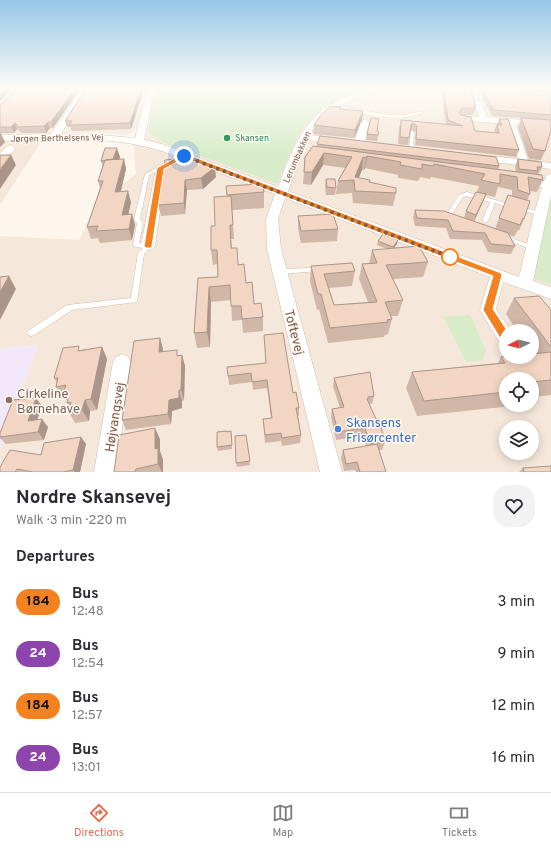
<!DOCTYPE html>
<meta charset="utf-8">
<style>
:root{--surface:#fff;--page:#f2f2f3;--text:#2b2b33;--muted:#7c7c81;--line:#e1e1e2;--accent:#e76f51}
body{margin:0;font-family:Overpass,sans-serif;background:var(--page);color:var(--text);height:100vh;display:flex;flex-direction:column;font-size:15px;white-space:nowrap}
*{box-sizing:border-box;margin:0}
p{font-size:13px;color:var(--muted)}
.icon{flex:none;width:22px;height:22px;fill:none;stroke:currentColor;stroke-width:2;stroke-linecap:round;stroke-linejoin:round}
.map{position:relative;height:472px;overflow:hidden}
.side{display:flex;flex-direction:column;background:var(--surface);flex:1}
.side>*{flex:none}
.badge{padding:0 8px;border-radius:13px;font-size:14px;line-height:26px}
.needle{width:26px;rotate:264deg}
.controls{position:absolute;left:499px;top:324px;display:grid;gap:8px}
.controls a{display:grid;place-items:center;width:40px;height:40px;border-radius:50%;background:var(--surface);box-shadow:0 2px 10px #0003;font-size:20px}
.you{position:absolute;width:20px;height:20px;margin:-10px;border:3px solid #fff;border-radius:50%;background:#1a73e8;box-shadow:0 0 0 6px #1a73e833}
.map>.badge{position:absolute;translate:-50% -50%;box-shadow:0 0 0 2px #fff}
h2{padding:0 16px;font-size:15px;line-height:36px}
.round{display:grid;place-items:center;flex:none;width:42px;height:42px;border-radius:16px;background:var(--page)}
.headline{display:flex;align-items:center;justify-content:space-between;height:68px;padding:0 16px}
h1{font-size:19px;font-weight:700;line-height:30px}
ul{padding:0;list-style:none}
li{display:flex;align-items:center;gap:12px;height:52px;padding:0 16px}
li div{flex:1}
li b{display:block;font-size:15px}
li em{font-style:normal}
li .badge{min-width:44px;font-weight:700;text-align:center}
.dock{display:flex;justify-content:space-around;align-items:center;height:56px;border-top:1px solid var(--line);background:var(--surface);font-size:11px;color:var(--muted)}
.dock a{display:grid;justify-items:center;gap:2px}
.dock .selected{color:var(--accent)}
.map>svg:first-child{display:block}
</style>
<div class="map">
<svg width="551" height="472" viewBox="0 0 551 472">
<rect width="100%" height="100%" fill="#fdf6ec"/>
<!-- residential -->
<path fill="#f5e8da" fill-rule="evenodd" d="M0,89H551V472H0V446L38,345L0,349V236L79,240L99,202L136,174L133,140L146,99L135,131L129,135L95,133L0,135ZM506,331H532V357H506ZM506,379H532V405H506ZM506,427H532V453H506Z
M42,141L0,205V142Z"/>
<!-- education -->
<path fill="#f3e8fa" d="M38,345L0,450V349Z"/>
<!-- green -->
<path fill="#d8ecc9" d="M157,89H368C342,97 314,109 300,134C291,149 285,166 278,182L275,183L163,142L148,132Z
M551,189V284L531,278Z
M470,315L486,350L483,360L466,362L443,317Z"/>
<g fill="none" stroke-linecap="round" stroke-linejoin="round">
<defs>
<path id="lane" d="M333,105L389,115H406L422,111L424,112C398,125 360,113 333,107Z
M411,131L414,132L413,150L411,151L409,150Z
M159,167H163V168L149,175L140,219L143,223L139,243L148,244L151,246L144,254L137,302L72,310L34,335L31,336L28,335L27,333L28,331L67,305L131,298L138,253L143,248L136,247L133,245L137,223L134,219L145,174Z
M467,192L513,205L514,206L511,208L495,203L488,221L485,223L482,221L490,202L467,196L463,197L451,216L454,218L453,219C450,220 447,219 445,217L459,195Z
M520,206L542,213L543,214L540,216L518,209L517,208Z
M505,236L536,247L537,248L534,250L503,239L502,238Z
M318,267H320L321,269L320,271L279,274H277L276,272L277,270H279Z"/>
<path id="street" d="M82,89H89L61,134L100,135L135,138L148,89H155L144,140L162,144L278,187C293,149 303,116 344,97C355,92 367,89 379,89V91C351,98 324,109 310,135L337,138L342,141L337,144L307,140L288,191L519,277L534,214L542,187L519,183L518,181L523,178L544,181L547,175L551,174V196L533,281L551,287V299L503,282L496,309L511,331H506V345L500,343L480,310L490,277L285,198L278,219L281,249L342,472H320L267,249L266,219L275,194L183,159L166,169L155,246L153,249L148,250L143,249L141,246L156,168L176,156C120,134 59,139 0,141V135L51,134Z
M542,89H549L551,91V98H548Z
M475,101H481L487,117L551,122V128L516,125L528,160L551,163V169L477,160L476,158L481,155L518,159L507,124L460,120L459,118L460,116L479,117L474,103Z
M365,119L369,122L364,144L362,146H356L354,144L361,122Z
M11,145L16,148L4,161L0,162V153L8,146Z
M122,354L128,357L131,362L116,472H94L113,362L116,357Z"/>
</defs>
<!-- lane casing -->
<use href="#lane" stroke="#d1beb0" stroke-width="1"/>
<!-- street casing -->
<use href="#street" stroke="#d1beb0" stroke-width="1"/>
<!-- lane -->
<use href="#lane" fill="#fff" fill-rule="evenodd"/>
<!-- street -->
<use href="#street" fill="#fff" fill-rule="evenodd"/>
</g>
<!-- wall -->
<path fill="#d1b7a8" fill-rule="evenodd" d="M18,89H80L53,128H50L46,133H22L17,129L14,133H1L5,142L0,147V105Z
M86,89H144L131,129L74,131H72L70,127H67L65,121Z
M438,89H470L476,106L473,115H461L475,131L495,133L494,131L499,119L519,150L516,157L415,145L416,132L411,130H410L408,145L398,144L399,127L401,120L446,125L442,97Z
M480,89H508L551,92V134L550,136H549L545,151L541,160L529,159L518,127L521,118L492,116L479,92Z
M524,89H551V91Z
M341,107L340,109L362,120L354,138L313,134L314,125Z
M377,131L379,132L377,141L366,140L367,134Z
M317,144L499,166L498,170L516,172L515,166L518,159L542,167L538,175L543,180L537,192L530,191V194L527,201L524,219L519,231L518,230L514,237L509,235L515,246L511,254L488,252L482,240L450,239L446,228L415,226L413,217L415,210L464,218L466,211L477,192L479,186L431,177L430,179L420,177L418,181L398,178V175L365,168L364,170H362L358,178L396,193L393,206L353,203L352,193L336,194L338,181L345,168L323,165L311,185L303,184L305,157L317,147ZM498,187L512,190V197L508,195L495,229L474,222L486,195L495,197Z
M120,157L119,159H124L126,169L121,191L131,202L128,214H132L135,225L132,240L100,243L98,238L91,239L87,227L100,188L98,181L103,167L101,161Z
M187,161L216,177L203,189L187,190L185,214L161,216L158,205Z
M326,179L336,188L335,195H326L325,186Z
M226,186L264,192V208L232,210L234,239H231L232,248L246,283L254,304L263,317V331L243,333L242,320L232,321L231,300L211,302L210,347L197,348L194,333L198,278L218,277L217,264L213,265L211,250L227,196Z
M298,216L338,229L337,241L301,243L298,228Z
M378,241L397,244L393,248L428,262L423,277L393,279L403,300L398,316H391L392,319L388,334L385,335L384,337L328,343L319,309L317,310L310,281L311,266L355,271L352,286L329,288L334,305L368,302L359,279L362,264L369,263L372,250L387,249L377,245Z
M514,298L551,310V395L532,397V379H506V405H513L512,406L417,416L406,388L412,372L498,363L501,357L533,353L532,352V331H517L506,314Z
M264,335L293,393L299,408V416H298L301,435L300,443L282,446L281,441L265,443L263,419L271,418L267,388L253,390L252,382L229,385L228,376L266,363Z
M160,338L163,349V351L178,356L182,355L185,366L184,400L182,401V408L172,411L171,424L126,430L122,420Z
M102,347L107,359L97,410L90,411L89,421L75,423L69,412L70,407L67,403L68,401L65,397H62L56,387L57,383L54,378L81,350Z
M334,378L374,396L372,404H369L385,442L382,450H379L386,472H356L355,470L344,471L341,458L343,450L366,446L363,436L336,440L331,417L332,409L340,408L333,386Z
M42,406L37,420L48,427L44,440L6,444L0,438V433Z
M227,432L232,435V449L218,451L217,447Z
M246,435L250,465L237,467L236,463Z
M81,437L86,444L80,472H0V467L41,455Z
M160,439V451L163,460V472H114Z
M523,468L551,472H519Z"/>
<!-- shaded-wall -->
<path fill="#aa9588" d="M5,89H13L0,101V93Z
M75,89H80L53,128L51,122Z
M141,89H144L131,129L130,123Z
M363,111L362,120L354,138L355,130Z
M48,122L50,128L46,133L44,126Z
M15,123L17,129L14,133L11,127Z
M413,123L411,130L410,131L411,125Z
M0,132L5,142L0,147Z
M117,148L120,157L116,170L113,160Z
M324,153L323,165L311,185L312,172Z
M11,155L16,165L0,189V170Z
M367,156L365,168L364,170L366,158Z
M363,157L362,170L355,187V177Z
M124,159L126,169L118,203L115,192Z
M215,167L216,177L203,189L201,178Z
M185,180L187,190L185,214L184,203Z
M128,191L131,202L126,226L122,215Z
M486,194L483,202L473,223L476,215Z
M132,214L135,225L132,240L129,229Z
M398,240L397,244L392,251L393,247Z
M9,276L16,289L0,320V292Z
M209,287L211,302L210,347L207,332Z
M160,338L163,349L162,363L159,352Z
M102,347L107,359L97,410L91,399Z
M182,355L185,366L184,400L181,390Z
M179,390L182,401V408L172,411L171,424L168,414L169,400Z
M36,398L42,406L34,429L28,421Z
M85,400L90,411L89,421L82,410Z
M42,419L48,427L44,440L38,432Z
M155,428L160,439V451L163,460V472H162L158,464L155,449Z
M81,437L86,444L80,472H75L73,470Z"/>
<!-- building -->
<path fill="#f3d5c3" stroke="#aa9588" d="M0,89H5L0,93Z
M18,89H75L51,122H48L44,126L19,127L15,123L11,127H0V105Z
M86,89H141L130,123L72,125H69L72,121H65Z
M442,89H470L476,106H474L475,109L462,108L459,113L461,115L471,117L475,131L499,133L497,125H502L499,119H508L519,150L416,139L417,126L413,123L411,125L409,138L400,137L401,120L463,126L448,120L444,91Z
M482,89H508L551,92V115L494,110Z
M330,106L341,107L340,109L363,111L355,130L314,125L321,115Z
M371,118L379,119L377,131L379,132L378,135L367,134Z
M521,118L551,120V130L545,151L533,149Z
M320,136L496,157L499,166L317,144Z
M313,146L542,175L543,180L528,177L530,194L518,190L517,177L500,174V184L481,180L485,174L434,164L433,166L422,164V169L400,165L401,162L367,156L366,158L363,157L355,177L370,180L369,182L396,188V193L355,191L354,180L338,181L352,157L324,153L312,172H304L305,157Z
M105,148H117L113,159L101,161Z
M0,155H11L0,170Z
M186,158V161H200L215,167L201,178L185,180L184,203L158,205L165,160Z
M124,159L115,192L128,191L122,215L132,214L129,229L96,231L98,226L87,227L103,181H98L105,160Z
M518,159L541,162L542,167H537L538,171L519,169Z
M326,179H335L336,188L327,187Z
M262,184L264,192L227,195L226,186Z
M476,192L486,194L476,215L466,211Z
M508,195L530,201L524,219L523,218L520,225L499,218Z
M231,196L233,225H230L231,248H237L238,265L244,264L246,283L252,282L254,304L261,303L263,317L242,319L241,306H231L230,285L209,287L207,332L194,333L198,278L218,277L217,250H211V226H215L214,197Z
M415,210L444,211L508,233L515,246L491,244L485,233L453,231L448,220L417,218Z
M333,214L338,229L301,231L298,216Z
M383,234L398,240L393,247L378,241Z
M419,246L428,262L386,265L403,300L385,302L392,319L387,320L388,322L330,328L321,294H318L311,266L352,263L355,271L324,274L334,305L377,302L362,264L377,263L372,250Z
M9,276L0,292V277Z
M539,296L551,310V347L514,298Z
M283,333L293,393L296,392L299,408H296L301,435L282,438L281,433L265,435L263,419L272,418L267,380L252,382L251,373L228,376L227,367L266,363L264,335Z
M160,338L159,352L177,350V356L182,355L181,390H179V398L169,400L168,414L122,420L134,341Z
M79,346L78,351L102,347L91,399L85,400L82,410L69,412L71,402L67,403L69,394H63L66,385L56,387L58,378H54L63,348Z
M551,352V380L532,382V379H506V392L424,401L412,372L505,363L501,357L506,356V357H532V354Z
M370,372L374,396L368,397V399H367L376,419H379L385,442L370,444L365,428L338,432L332,409L344,407L334,378Z
M36,398L28,421L42,419L38,432L0,437V433L13,400Z
M155,428V449L158,448V464L136,469L135,472H114L119,435Z
M227,431V432L231,431L232,445L217,447V432Z
M246,435L250,461L236,463L235,436Z
M81,437L73,470L63,472H33L17,469L15,472H0V467L10,450L41,455L44,443Z
M377,444L386,472H360L357,462L346,464L343,450Z
M551,466V472H524L523,468Z"/>
<!-- sky -->
<linearGradient id="sky" x2="0" y2="1"><stop stop-color="#97c7e8"/><stop offset="0.57" stop-color="#fefbf6"/><stop offset="1" stop-color="#fefbf6" stop-opacity="0"/></linearGradient>
<rect width="551" height="155" fill="url(#sky)"/>
<!-- line -->
<path fill="#f58220" stroke="#fff" d="M182,154H186L501,273L502,275L493,309L510,335L511,338L510,341L506,342L502,341L483,310L493,276L184,158L164,169L152,246L151,248H146L144,246L157,168Z"/>
<g fill="none" stroke-linecap="round" stroke-linejoin="round">
<!-- walk -->
<path stroke="#7a5c4d" stroke-width="4" stroke-dasharray="0 7.2" d="M184,156L450,257"/>
</g>
<!-- markers -->
<circle fill="#2e9e5b" stroke="#fffaf3" stroke-width="1.5" cx="227" cy="138" r="4"/>
<circle fill="#fff" stroke="#f58220" stroke-width="2" cx="450" cy="257" r="8"/>
<circle fill="#8d6e63" stroke="#fffaf3" stroke-width="1.5" cx="9" cy="400" r="4"/>
<circle fill="#3f7fe0" stroke="#fffaf3" stroke-width="1.5" cx="338" cy="429" r="4"/>
<g text-anchor="middle" stroke-width="3" stroke-linejoin="round" paint-order="stroke">
<!-- far-street labels -->
<g font-size="9" fill="#7a5c4d" stroke="#fffaf3">
<text transform="translate(57 138) rotate(-1)" y="3">Jørgen Berthelsens Vej</text>
<text transform="translate(297 157) rotate(-66)" y="3">Lerumbakken</text>
</g>
<!-- far-leisure labels -->
<g font-size="9" fill="#27864d" stroke="#fffaf3" text-anchor="start">
<text x="235" y="141">Skansen</text>
</g>
<!-- near-street labels -->
<g font-size="13" fill="#7a5c4d" stroke="#fffaf3">
<text transform="translate(295 332) rotate(76)" y="5">Toftevej</text>
<text transform="translate(114 417) rotate(-81)" y="5">Højvangsvej</text>
</g>
<!-- near-education labels -->
<g font-size="13" fill="#785e54" stroke="#fffaf3" text-anchor="start">
<text x="17" y="398">Cirkeline<tspan x="17" dy="15">Børnehave</tspan></text>
</g>
<!-- near-shop labels -->
<g font-size="13" fill="#366cbe" stroke="#fffaf3" text-anchor="start">
<text x="346" y="427">Skansens<tspan x="346" dy="15">Frisørcenter</tspan></text>
</g>
</g>
</svg>
<div class="controls">
<a><svg class="needle" viewBox="-14 -14 28 28"><path d="M0-13l5 13h-10z" fill="#e53935"/><path d="M0 13l5-13h-10z" fill="#7c7c81"/></svg></a>
<a><svg class="icon" aria-label="locate" viewBox="0 0 24 24"><circle cx="12" cy="12" r="6"/><path d="M12 2v4M12 18v4M2 12h4M18 12h4"/></svg></a>
<a><svg class="icon" aria-label="layers" viewBox="0 0 24 24"><path d="M12 4l9 5-9 5-9-5zM3 14l9 5 9-5"/></svg></a>
</div>
<div class="you" style="left:184px;top:156px"></div>
</div>
<section class="side">
<div class="headline"><div><h1>Nordre Skansevej</h1><p>Walk · 3 min · 220 m</p></div><a class="round"><svg class="icon" aria-label="heart" viewBox="0 0 24 24"><path d="M12 20l-8-8c-3-5 5-10 8-4 3-6 11-1 8 4z"/></svg></a></div>
<h2>Departures</h2>
<ul>
<li><span class="badge" style="background:#f58220;color:#111">184</span><div><b>Bus</b><p>12:48</p></div><em>3 min</em></li>
<li><span class="badge" style="background:#8e44ad;color:#fff">24</span><div><b>Bus</b><p>12:54</p></div><em>9 min</em></li>
<li><span class="badge" style="background:#f58220;color:#111">184</span><div><b>Bus</b><p>12:57</p></div><em>12 min</em></li>
<li><span class="badge" style="background:#8e44ad;color:#fff">24</span><div><b>Bus</b><p>13:01</p></div><em>16 min</em></li>
</ul>
</section>
<nav class="dock">
<a class="selected"><svg class="icon" aria-label="directions" viewBox="0 0 24 24"><path d="M12 3l9 9-9 9-9-9zM9 14v-3h6M13 9l2 2-2 2"/></svg>Directions</a>
<a><svg class="icon" aria-label="map" viewBox="0 0 24 24"><path d="M3 6l6-2 6 2 6-2v14l-6 2-6-2-6 2zM9 4v14M15 6v14"/></svg>Map</a>
<a><svg class="icon" aria-label="tickets" viewBox="0 0 24 24"><path d="M3 7h18v10H3zM15 7v10"/></svg>Tickets</a>
</nav>
